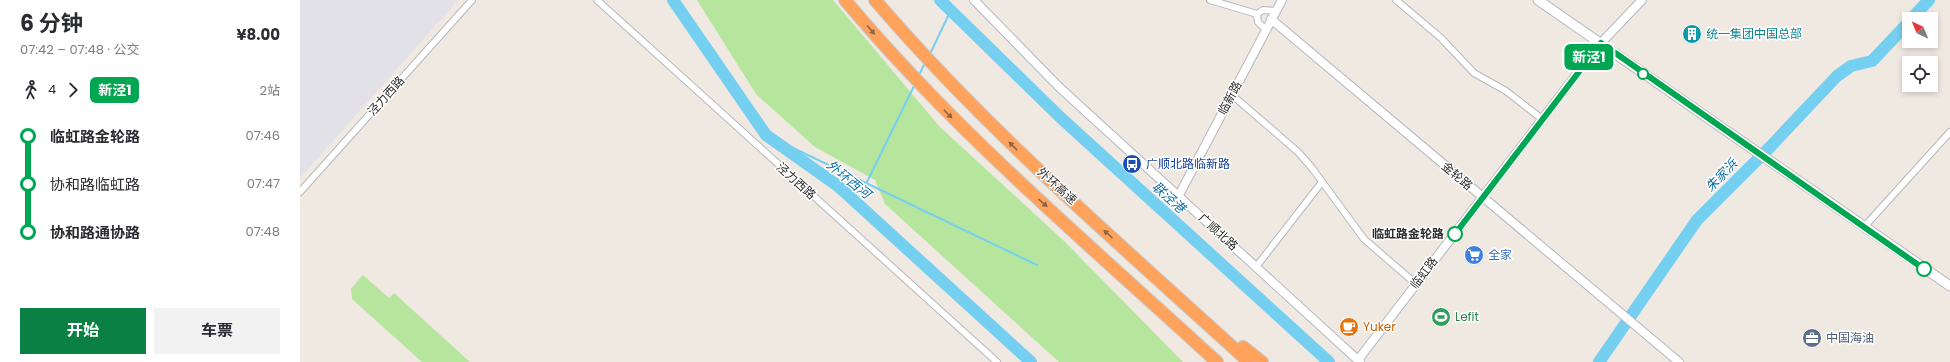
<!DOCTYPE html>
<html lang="zh">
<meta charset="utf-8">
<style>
:root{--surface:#fff;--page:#f2f2f3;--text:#2b2b33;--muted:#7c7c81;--accent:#0b8043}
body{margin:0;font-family:Poppins,"Noto Sans SC",sans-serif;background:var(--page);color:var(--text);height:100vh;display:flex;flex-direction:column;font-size:15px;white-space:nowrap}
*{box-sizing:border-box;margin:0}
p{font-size:13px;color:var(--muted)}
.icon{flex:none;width:22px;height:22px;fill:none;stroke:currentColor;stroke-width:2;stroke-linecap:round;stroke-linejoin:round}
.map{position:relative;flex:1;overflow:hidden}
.side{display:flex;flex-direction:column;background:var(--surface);width:300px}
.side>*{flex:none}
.badge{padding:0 8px;border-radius:6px;font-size:14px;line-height:26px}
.needle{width:26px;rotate:316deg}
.tools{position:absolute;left:1602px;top:12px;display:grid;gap:8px}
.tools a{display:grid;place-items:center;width:36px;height:36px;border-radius:0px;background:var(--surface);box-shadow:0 2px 6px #0003;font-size:20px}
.map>.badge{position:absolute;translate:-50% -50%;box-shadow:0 0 0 2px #fff}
.legs{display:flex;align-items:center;gap:6px;height:44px;padding:0 20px;font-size:13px}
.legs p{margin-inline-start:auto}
.headline{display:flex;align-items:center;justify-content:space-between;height:68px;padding:0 20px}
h1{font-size:22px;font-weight:700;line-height:30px}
.button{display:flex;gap:8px;margin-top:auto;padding:8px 20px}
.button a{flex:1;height:46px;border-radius:0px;background:var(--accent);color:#fff;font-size:16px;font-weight:700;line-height:46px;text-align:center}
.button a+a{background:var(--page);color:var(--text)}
ul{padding:0 20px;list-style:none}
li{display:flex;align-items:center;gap:14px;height:48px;font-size:15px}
li i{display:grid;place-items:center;width:6px;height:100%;margin:0 5px;background:currentColor}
li i::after{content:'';width:10px;height:10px;margin:-5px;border:3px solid;border-radius:50%;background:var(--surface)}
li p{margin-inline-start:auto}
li:first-child i{background:linear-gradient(#0000 50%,currentColor 0)}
li:last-child i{background:linear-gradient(currentColor 50%,#0000 0)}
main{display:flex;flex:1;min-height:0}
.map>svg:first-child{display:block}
</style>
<main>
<section class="side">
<div class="headline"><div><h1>6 分钟</h1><p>07:42 – 07:48 · 公交</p></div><b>¥8.00</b></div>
<div class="legs"><svg class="icon" aria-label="walk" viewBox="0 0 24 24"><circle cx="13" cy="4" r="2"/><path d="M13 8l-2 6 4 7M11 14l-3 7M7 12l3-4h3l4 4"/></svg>4<svg class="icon" aria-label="forward" viewBox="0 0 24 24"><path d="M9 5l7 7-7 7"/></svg><b class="badge" style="background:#00a651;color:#fff">新泾1</b><p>2站</p></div>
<ul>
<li><i style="color:#00a651"></i><b>临虹路金轮路</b><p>07:46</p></li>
<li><i style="color:#00a651"></i><span>协和路临虹路</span><p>07:47</p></li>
<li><i style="color:#00a651"></i><b>协和路通协路</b><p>07:48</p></li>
</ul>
<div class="button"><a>开始</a><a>车票</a></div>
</section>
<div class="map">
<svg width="1650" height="362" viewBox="0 0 1650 362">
<rect width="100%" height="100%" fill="#efe9e1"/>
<!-- industrial -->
<path fill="#e3e1e8" d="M0,0H158L0,178Z"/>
<!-- green -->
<path fill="#b6e59e" d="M397,0H533L639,126L764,241L883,362H759L585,204L575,180L515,147L456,94Z
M63,275L89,298L94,293L170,362H122L52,299L51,289Z"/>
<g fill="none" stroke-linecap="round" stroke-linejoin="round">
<!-- stream -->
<path stroke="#75cff0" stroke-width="2" d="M630,54L650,12
M619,75L625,63
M466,135L737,265
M567,182L615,84"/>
<!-- river -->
<path stroke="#75cff0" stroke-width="12" d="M373,0L466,135L538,186L731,362
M640,0L761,118L1029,362
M1611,19L1629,0
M1299,362L1397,220L1471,146L1537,76L1551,66L1572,61L1609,22"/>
<defs>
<path id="minor" d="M297,0L697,362
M910,0L957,14
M1096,0L1141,38L1174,73L1206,91L1242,119
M966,30L958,22L957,14L963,10L976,11
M932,95L998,152L1012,168L1064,239L1116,284
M0,192L172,0
M1564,227L1650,132
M956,267L1022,182"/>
<path id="tertiary" d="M674,0L759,87L1060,362
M971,19L1379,362
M879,195L982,0
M1058,360L1286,62L1301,43L1342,0"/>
<path id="secondary" d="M1238,0L1650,286"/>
<path id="motorway" d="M545,0C656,133 790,245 917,362
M575,0C688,132 821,245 949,362
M943,347L962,362"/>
</defs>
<!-- minor casing -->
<use href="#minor" stroke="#b4b7c1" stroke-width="8"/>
<!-- tertiary casing -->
<use href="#tertiary" stroke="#b4b7c1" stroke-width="10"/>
<!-- secondary casing -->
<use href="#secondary" stroke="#b4b7c1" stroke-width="11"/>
<!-- motorway casing -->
<use href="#motorway" stroke="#c9c9c9" stroke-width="14"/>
<!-- minor -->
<use href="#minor" stroke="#fff" stroke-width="6"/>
<!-- tertiary -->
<use href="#tertiary" stroke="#fff" stroke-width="8"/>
<!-- secondary -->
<use href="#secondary" stroke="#fff" stroke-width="9"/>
<!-- motorway -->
<use href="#motorway" stroke="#ffa35c" stroke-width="12"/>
</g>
<!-- one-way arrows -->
<defs><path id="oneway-solid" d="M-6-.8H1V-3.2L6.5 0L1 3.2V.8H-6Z"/></defs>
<g fill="#8c6343">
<use href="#oneway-solid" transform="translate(571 30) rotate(49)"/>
<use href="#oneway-solid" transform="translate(648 114) rotate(45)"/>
<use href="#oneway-solid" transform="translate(713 146) rotate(-136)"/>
<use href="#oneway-solid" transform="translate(743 203) rotate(42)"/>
<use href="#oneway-solid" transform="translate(808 234) rotate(-138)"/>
</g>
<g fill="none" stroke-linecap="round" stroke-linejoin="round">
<defs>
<path id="line-1" d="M1155,234L1301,43L1624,269"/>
</defs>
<!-- line-1 casing -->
<use href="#line-1" stroke="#fff" stroke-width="9"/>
<!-- line-1 -->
<use href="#line-1" stroke="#00a651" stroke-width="6"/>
</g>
<!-- icons -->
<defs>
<symbol id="building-disc" viewBox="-11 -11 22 22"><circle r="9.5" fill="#0f9aa8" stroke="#fff"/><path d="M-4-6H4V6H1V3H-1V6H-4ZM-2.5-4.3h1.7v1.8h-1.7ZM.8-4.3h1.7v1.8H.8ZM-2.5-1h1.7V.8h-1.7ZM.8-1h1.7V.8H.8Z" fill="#fff"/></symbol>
<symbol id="bus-disc" viewBox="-11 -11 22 22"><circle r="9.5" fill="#1a4fb4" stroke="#fff"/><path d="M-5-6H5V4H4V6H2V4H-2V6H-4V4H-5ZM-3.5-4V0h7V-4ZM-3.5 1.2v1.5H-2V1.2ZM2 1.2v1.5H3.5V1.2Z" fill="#fff"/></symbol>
<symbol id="supermarket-disc" viewBox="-11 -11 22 22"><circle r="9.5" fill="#3f7fe0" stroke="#fff"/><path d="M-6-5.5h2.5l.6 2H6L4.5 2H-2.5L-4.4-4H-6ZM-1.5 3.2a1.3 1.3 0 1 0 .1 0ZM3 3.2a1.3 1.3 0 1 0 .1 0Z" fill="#fff"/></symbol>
<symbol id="stadium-disc" viewBox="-11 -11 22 22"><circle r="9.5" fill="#2e9e5b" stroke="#fff"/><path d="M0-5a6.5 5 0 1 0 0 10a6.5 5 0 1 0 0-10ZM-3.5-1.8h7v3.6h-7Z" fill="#fff"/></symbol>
<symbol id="cafe-disc" viewBox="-11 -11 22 22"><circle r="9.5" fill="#e8710a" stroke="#fff"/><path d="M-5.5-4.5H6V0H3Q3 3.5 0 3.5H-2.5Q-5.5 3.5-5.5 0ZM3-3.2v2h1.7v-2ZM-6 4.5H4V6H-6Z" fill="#fff"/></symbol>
<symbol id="office-disc" viewBox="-11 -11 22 22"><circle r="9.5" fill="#5c6f8a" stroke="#fff"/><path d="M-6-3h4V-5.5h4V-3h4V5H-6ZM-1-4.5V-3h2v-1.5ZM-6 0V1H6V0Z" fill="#fff"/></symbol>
</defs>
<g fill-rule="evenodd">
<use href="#building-disc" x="1381" y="23" width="22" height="22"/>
<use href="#bus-disc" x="821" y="153" width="22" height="22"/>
<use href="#supermarket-disc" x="1163" y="244" width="22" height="22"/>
<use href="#stadium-disc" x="1130" y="306" width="22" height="22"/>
<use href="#cafe-disc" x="1038" y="316" width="22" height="22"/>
<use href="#office-disc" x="1501" y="327" width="22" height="22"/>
</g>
<!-- markers -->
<g fill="#fff" stroke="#00a651" stroke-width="2">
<circle cx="1343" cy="74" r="5"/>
<circle cx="1155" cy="234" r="7"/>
<circle cx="1624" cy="269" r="7"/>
</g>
<g text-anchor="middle" stroke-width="3" stroke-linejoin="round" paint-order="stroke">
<!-- culture labels -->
<g font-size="12" fill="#0d838f" stroke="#fff" text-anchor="start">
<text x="1406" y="38">统一集团中国总部</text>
</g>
<!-- street labels -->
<g font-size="12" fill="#2e2e2e" stroke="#fff">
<text transform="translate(86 96) rotate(-48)" y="4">泾力西路</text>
<text transform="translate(930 98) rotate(-62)" y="4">临新路</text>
<text transform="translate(1157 176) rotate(40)" y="4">金轮路</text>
<text transform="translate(496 181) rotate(42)" y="4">泾力西路</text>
<text transform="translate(757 186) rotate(42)" y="4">外环高速</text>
<text transform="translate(918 232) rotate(42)" y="4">广顺北路</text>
<text transform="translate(1124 273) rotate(-53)" y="4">临虹路</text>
</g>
<!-- transit labels -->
<g font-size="12" fill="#164399" stroke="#fff" text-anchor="start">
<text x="846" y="168">广顺北路临新路</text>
</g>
<!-- stop labels -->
<g font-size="12" font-weight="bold" fill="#2e2e2e" stroke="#fff" text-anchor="end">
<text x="1144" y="238">临虹路金轮路</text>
</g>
<!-- shop labels -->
<g font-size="12" fill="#366cbe" stroke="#fff" text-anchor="start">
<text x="1188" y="259">全家</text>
</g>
<!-- leisure labels -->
<g font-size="12" fill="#27864d" stroke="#fff" text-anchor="start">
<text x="1155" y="321">Lefit</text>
</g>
<!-- food labels -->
<g font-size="12" fill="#c56008" stroke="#fff" text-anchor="start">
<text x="1063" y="331">Yuker</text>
</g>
<!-- service labels -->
<g font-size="12" fill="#4e5e75" stroke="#fff" text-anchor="start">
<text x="1526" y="342">中国海油</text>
</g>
<!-- water labels -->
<g font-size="13" font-style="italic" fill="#0d6fa3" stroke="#fff">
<text transform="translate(1421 175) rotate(-46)" y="5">朱家浜</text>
<text transform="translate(549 179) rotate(39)" y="5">外环西河</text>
<text transform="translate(869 197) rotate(42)" y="5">联泾港</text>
</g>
</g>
</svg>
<div class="tools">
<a><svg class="needle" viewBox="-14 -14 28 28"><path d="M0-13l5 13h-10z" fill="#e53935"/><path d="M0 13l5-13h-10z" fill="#7c7c81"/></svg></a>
<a><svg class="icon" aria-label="locate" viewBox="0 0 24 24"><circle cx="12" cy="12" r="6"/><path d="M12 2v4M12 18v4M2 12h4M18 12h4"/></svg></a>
</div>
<b class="badge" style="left:1289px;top:57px;background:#00a651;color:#fff">新泾1</b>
</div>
</main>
